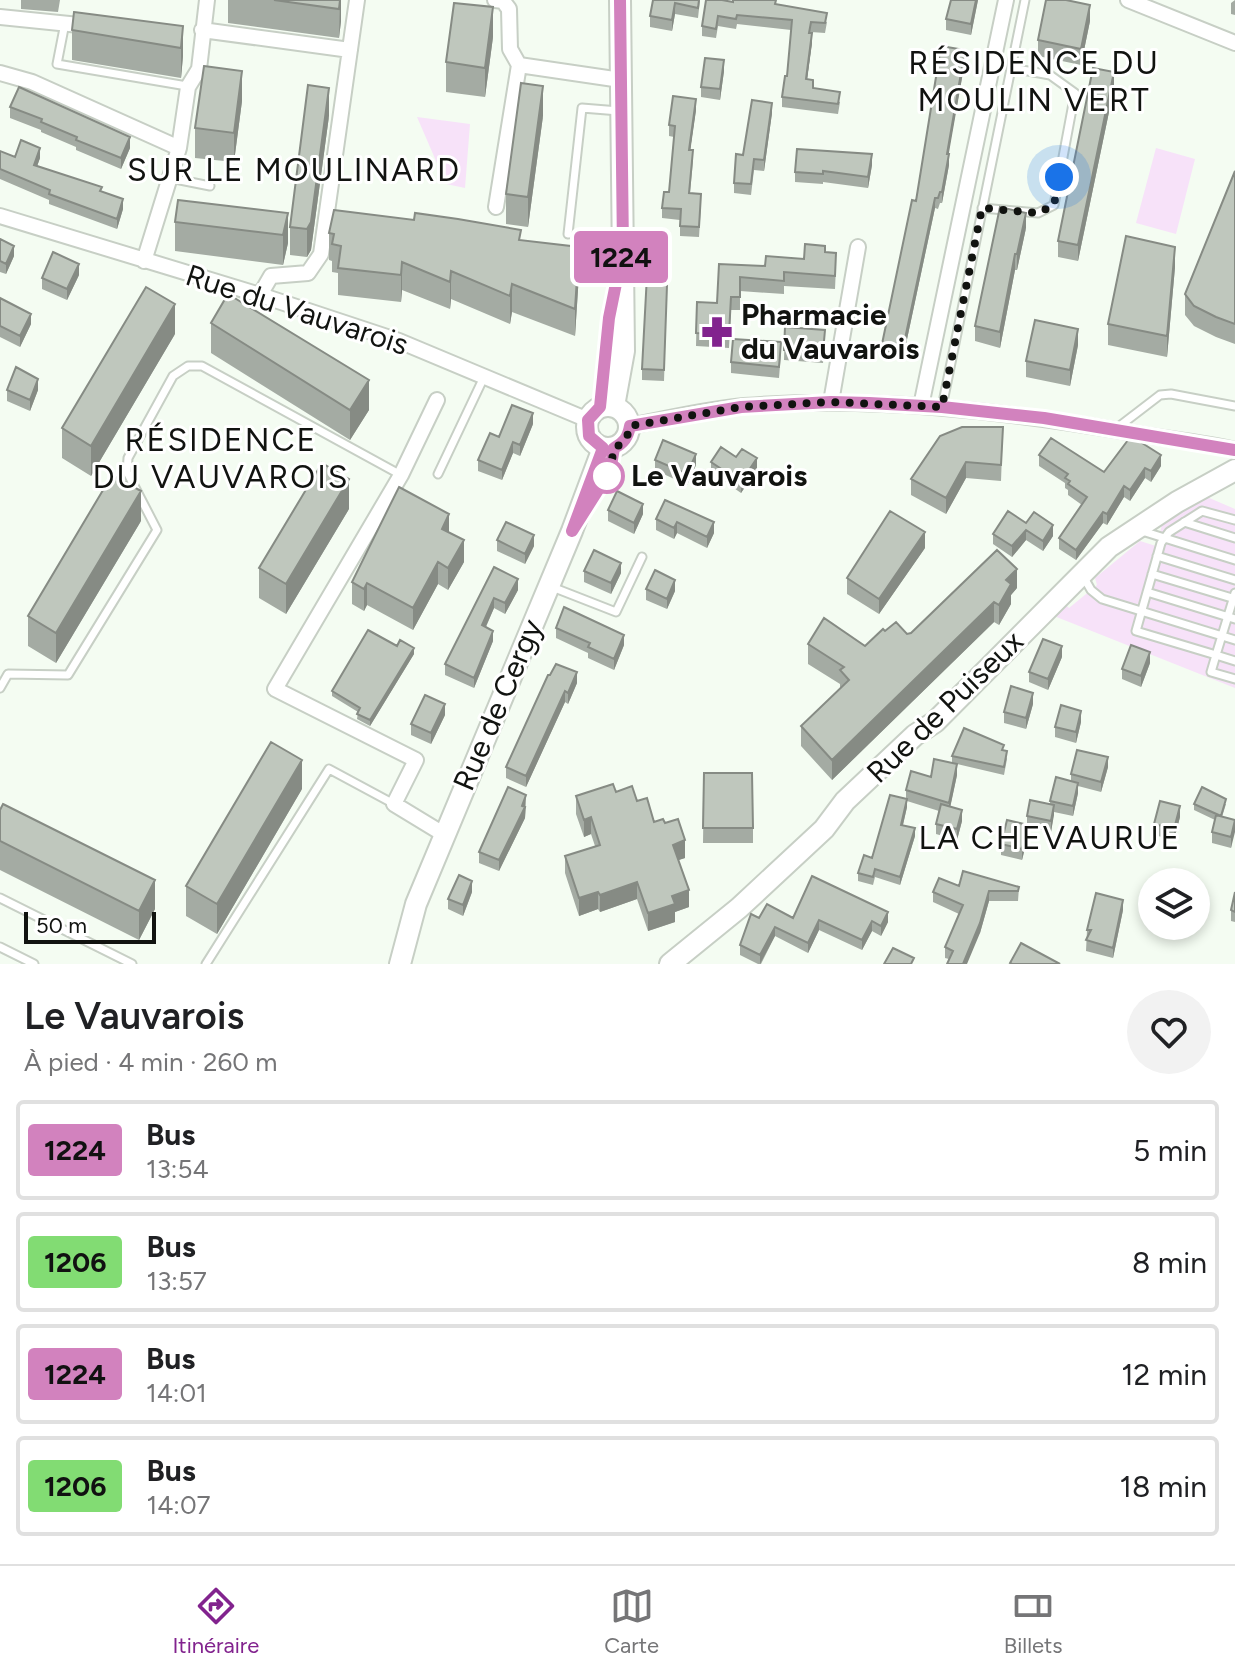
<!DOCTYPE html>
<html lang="fr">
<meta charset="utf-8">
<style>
:root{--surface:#fff;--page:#f2f2f2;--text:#202124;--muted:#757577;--line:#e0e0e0;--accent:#82238e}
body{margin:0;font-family:Figtree,sans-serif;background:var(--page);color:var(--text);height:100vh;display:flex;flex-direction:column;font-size:30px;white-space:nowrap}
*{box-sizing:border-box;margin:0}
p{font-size:26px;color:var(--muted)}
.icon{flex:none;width:44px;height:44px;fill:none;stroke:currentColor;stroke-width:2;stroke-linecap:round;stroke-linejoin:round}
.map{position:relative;height:964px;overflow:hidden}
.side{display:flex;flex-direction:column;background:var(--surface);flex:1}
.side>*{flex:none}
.badge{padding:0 16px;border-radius:6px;font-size:28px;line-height:52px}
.buttons{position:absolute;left:1138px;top:868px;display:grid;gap:16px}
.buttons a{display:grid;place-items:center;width:72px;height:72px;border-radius:50%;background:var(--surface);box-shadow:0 4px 12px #0003;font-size:40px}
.scale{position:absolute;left:24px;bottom:20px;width:132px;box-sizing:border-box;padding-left:8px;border:4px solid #111310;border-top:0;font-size:22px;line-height:28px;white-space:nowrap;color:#111310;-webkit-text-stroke:6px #fff;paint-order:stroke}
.you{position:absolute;width:40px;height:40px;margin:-20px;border:6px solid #fff;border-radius:50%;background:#1a73e8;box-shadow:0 0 0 12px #1a73e833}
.map>.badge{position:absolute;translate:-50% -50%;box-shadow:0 0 0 4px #fff}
.round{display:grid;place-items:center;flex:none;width:84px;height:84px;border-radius:42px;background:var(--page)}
.headline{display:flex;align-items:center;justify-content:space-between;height:136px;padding:0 24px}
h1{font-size:38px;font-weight:600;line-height:60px}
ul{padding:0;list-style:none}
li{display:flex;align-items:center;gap:24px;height:100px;margin:0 16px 12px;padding:0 8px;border:4px solid var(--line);border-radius:8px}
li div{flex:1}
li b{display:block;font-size:30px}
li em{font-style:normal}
li .badge{min-width:88px;font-weight:700;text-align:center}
.tabs{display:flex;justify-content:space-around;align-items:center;height:112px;border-top:2px solid var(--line);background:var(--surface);font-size:22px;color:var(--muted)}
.tabs a{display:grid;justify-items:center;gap:4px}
.tabs .current{color:var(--accent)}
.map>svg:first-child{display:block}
</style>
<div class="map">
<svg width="1235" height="964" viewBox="0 0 1235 964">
<rect width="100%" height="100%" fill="#f4fcf2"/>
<!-- green -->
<path fill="#f7e2f9" d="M417,117L470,124L465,188L446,184Z
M1156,148L1195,159L1176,234L1136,223Z
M1207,497L1235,509V688L1054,616L1066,605L1069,608L1097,585L1095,578L1140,541L1156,546L1162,525Z"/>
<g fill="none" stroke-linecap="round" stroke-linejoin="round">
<defs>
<path id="lane" d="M65,23L57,64L187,86
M170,178L210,186
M982,208L1038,213L1054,205L1075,93L1050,75L1011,68
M568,234L582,108L619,111
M600,407L609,318L615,287
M942,407L1025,0
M1117,428L1160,395L1171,394L1235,406
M438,474L484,377
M594,496L610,471L614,448
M1235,520L1202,511L1169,532L1161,543L1136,631L1216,655L1211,672L1235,679
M1184,522L1235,538
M1142,531L1235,560
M1157,556L1235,580
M1152,574L1235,599
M1083,576L1091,590L1102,599L1235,640
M552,587L616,612L642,557
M1147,592L1235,619
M1235,593L1216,655L1235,661
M0,688L8,674L68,675L157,530L127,472L128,458L173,376L188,366H202L401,475
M0,898L132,964
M0,947L34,964
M206,964L329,769L394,804"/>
<path id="street" d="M495,0L503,1L509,9L510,49L519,65L621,80
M1128,0L1235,43
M0,17L89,26
M202,30L350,50
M0,73L32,82L179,148
M496,207L519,65
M0,216L260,295L399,341L588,420
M144,261L179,148L188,87L199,69L207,0
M260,295L271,276L308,273L321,254L357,0
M437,400L401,475L275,689L416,760L394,804L445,835
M831,402L858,247
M921,406L1006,0
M630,426C668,419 706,409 744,406C875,396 1004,411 1133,433C1166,439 1202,442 1235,450"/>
<path id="secondary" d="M587 427a21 21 0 1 1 42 0a21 21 0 1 1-42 0Z
M614,406L624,351L620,0
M400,964L416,904L572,531L603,448
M670,964L739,908L824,829L845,801L915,735L935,722L1109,547L1177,502L1235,470"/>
</defs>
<!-- lane casing -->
<use href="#lane" stroke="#c7cfc5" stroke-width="11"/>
<!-- street casing -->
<use href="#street" stroke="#c7cfc5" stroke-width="18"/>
<!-- secondary casing -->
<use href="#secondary" stroke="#c7cfc5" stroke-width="24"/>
<!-- lane -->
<use href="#lane" stroke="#fff" stroke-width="7"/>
<!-- street -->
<use href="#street" stroke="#fff" stroke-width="14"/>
<!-- secondary -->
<use href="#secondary" stroke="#fff" stroke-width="20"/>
</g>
<!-- wall -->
<path fill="#a4aba3" d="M21,0H60L58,12L21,9Z
M228,0H341V21L339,38L228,23Z
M653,0H700L698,18L675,14L672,31L650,27V16Z
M951,0H978L971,35L946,30V19Z
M1235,0V15L1231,14V3Z
M733,2L776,4L827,22L825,33L811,32L812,43L807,79L813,88L840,102L838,114L782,107V97L787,76L791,30L737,24L736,29L718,26L716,38L702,36V26Z
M1090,21L1081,65L1038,56V40Z
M183,26V56L181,78L72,60V30Z
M493,37L485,97L446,92V62Z
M965,61L948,154L949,165L942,203H940L938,209L935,208L903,358L882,354V344L916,201Z
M724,71L720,100L701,97V87Z
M1114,88L1078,261L1058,257V241Z
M242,101L234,162L195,158V128Z
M10,107L130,148L121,169L76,150V147L41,132V130L10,118Z
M696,110L690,150L693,161L690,193L701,205L699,237L680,236V220L662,218V208L669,192L674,137L669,136V125Z
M772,113L764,171L754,170L751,195L734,193V183L743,155Z
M329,116L311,250L307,257L290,255V227Z
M543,116L528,227L506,224V194Z
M0,151L15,157L40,158L37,166L102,192L123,209L117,229L49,204V200L0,179Z
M872,165L868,188L823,182V184L795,182V172Z
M1235,171V344L1216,337L1194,326L1185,315V294Z
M288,213V243L283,265L175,251V222Z
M1026,228L1017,270H1015L1000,348L975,341V326Z
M329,233L521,240L579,274L575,336L512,312L510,324L451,299L450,309L402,290L401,302L338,295V273L332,272V261L329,260Z
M0,239L14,256L6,274L0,272Z
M825,252L836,267L835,289L784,286V294L740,291V310H731L729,348L696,346L697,302L717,303L719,264L765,266L804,259Z
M668,257L664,381L642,380V369Z
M1175,267L1167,357L1108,345V324Z
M79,275L67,300L42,289V278Z
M0,298L31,324L20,347L0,337Z
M211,323L369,410L350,440L211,353Z
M785,327L825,341L823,363L784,360Z
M175,334L91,476L62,458V428Z
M1078,345L1070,386L1026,377V361Z
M781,353L779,378L731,373V362Z
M7,390H38L30,411L7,401Z
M533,424L520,456L513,453L502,480L478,471V460L499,437Z
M1003,427L1001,481L966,478L946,514L911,495V479Z
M1039,455L1104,472L1161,466L1151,482L1145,478L1130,501L1124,497L1107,525L1103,523L1076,560L1059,549V538L1082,505L1068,495V490L1065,488V483L1039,466Z
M736,457L757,469L741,493L711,472V462Z
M655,460L696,465L687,485L655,470Z
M665,500L714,533L707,548L677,533L674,539L656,530V519Z
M349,509L286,614L259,598V568Z
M608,510L643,514L634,534L608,521Z
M141,521L56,663L28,646V616Z
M1026,523L1053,536L1043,551L1026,540L1012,557L993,544V534Z
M449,533L464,562L448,590L438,584L413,630L367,605L364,611L352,604V582Z
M497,540L534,546L525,564L497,551Z
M925,548L879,614L847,594V578Z
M494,567L518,590L505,614L494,608L486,627L493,641L474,688L445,675V664Z
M584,571L621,573L611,594L584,582Z
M1017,588L1011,595V604L999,625L994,622L832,780L801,746V726L840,689V684L808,664V644L865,646L885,631L907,634Z
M646,589L675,591L667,609L646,600Z
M556,628L624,645L614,670L588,658V653L556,638Z
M397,646L414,654L370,726L357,719L358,712L332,696V691Z
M1062,657L1048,690L1029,682V672Z
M1150,663L1141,687L1122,679V669Z
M548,675L577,683L568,704L565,702L526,787L506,778V767Z
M1033,704L1026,729L1004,723V712Z
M445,715L431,744L411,735V724Z
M1081,722L1076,743L1055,737V727Z
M1004,750L1007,759L1004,775L957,764V775L950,807L962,821L957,840L936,834V824L939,811L907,801V807L903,825L915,836L900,885L875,877L873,885L858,881V873L872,858L906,799V790L931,777L952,763V756Z
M1108,767L1101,792L1078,786V793L1073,816L1054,812L1051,832L1028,827V836L1022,860L1001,855V844L1027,825V816L1050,804V801L1071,781V774Z
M704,773L753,828V843H703Z
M302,789L217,934L186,916V886Z
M616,792L637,801L685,858L678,860L689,907L675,912V922L648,931L637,899L600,912L598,909L579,916L565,873V856L595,846L591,834L584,837L576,814V796Z
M1194,804H1226L1222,817L1235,820L1231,848L1212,843V832L1215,820L1194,810Z
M526,806L525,818L499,871L479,863V852Z
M0,810L155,909L139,940L0,870Z
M1180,817L1174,840L1154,835V824Z
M1019,887L1018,901H989L980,933L949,959L945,958V947L959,914L933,902V892Z
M472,892L463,916L448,909V899Z
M1235,892V922L1231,921V910Z
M1123,910L1113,958L1086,951L1087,930Z
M759,918H793L888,922L881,936L872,931L862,950L819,930L808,953L775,936L761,964H758L740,955V945Z"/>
<!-- shaded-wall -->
<path fill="#868b84" d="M340,0H341V21L339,38Z
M976,0H978L971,35V24Z
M675,3V14L672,31V20Z
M1090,5V21L1081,65V49Z
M493,7V37L485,97V68Z
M183,26V56L181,78V48Z
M812,33V43L806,88V79Z
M965,50V61L947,164V154Z
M724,60V71L720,100V89Z
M242,71V101L234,162V133Z
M1114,72V88L1078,261V245Z
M543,86V116L528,227V197Z
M329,88V116L311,250L307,257V229Z
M696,99V110L689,160V150Z
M772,103V113L764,171V160Z
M130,137V148L121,169V158Z
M40,148V158L34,175V165Z
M872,154V165L868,188V177Z
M949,154V165L942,203V192Z
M935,198V208L903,358V348Z
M123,199V209L117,229V219Z
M288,213V243L283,265V235Z
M1026,213V228L1017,270V254Z
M14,246V256L6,274V264Z
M579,247V274L575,336V309Z
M1175,247V267L1167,357V336Z
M1015,254V270L1000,348V332Z
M402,262V290L401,302V275Z
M79,264V275L67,300V289Z
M451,271V299L450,309V282Z
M512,284V312L510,324V296Z
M175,304V334L91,476V446Z
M31,314V324L20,347V336Z
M1078,329V345L1070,386V370Z
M38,379V390L30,411V400Z
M369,380V410L350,440V410Z
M533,413V424L520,456V445Z
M513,442V453L502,480V470Z
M696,454V465L687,485V474Z
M1161,455V466L1151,482V471Z
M757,458V469L741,493V482Z
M966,462V478L946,514V498Z
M1145,468V478L1130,501V490Z
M349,479V509L286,614V584Z
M1124,486V497L1107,525V514Z
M141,491V521L56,663V633Z
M643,504V514L634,534V523Z
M1103,512V523L1076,560V550Z
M449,514V536L442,529Z
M677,522V533L674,539V528Z
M714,522V533L707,548V537Z
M1053,525V536L1043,551V541Z
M1026,530V540L1012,557V546Z
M925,532V548L879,614V599Z
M534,535V546L525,564V554Z
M464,540V562L448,590V568Z
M438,562V584L413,630V608Z
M621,563V573L611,594V583Z
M1017,569V588L1011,595V604L999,625V605L1006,580Z
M518,579V590L505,614V603Z
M675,580V591L667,609V599Z
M367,583V605L364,611V589Z
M494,598V608L482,635V625Z
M994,602V622L832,780V760Z
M493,631V641L474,688V678Z
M624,635V645L614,670V659Z
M1062,646V657L1048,690V679Z
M414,648V654L370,726V720Z
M1150,652V663L1141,687V676Z
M577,672V683L568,704V693Z
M565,691V702L526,787V776Z
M1033,693V704L1026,729V718Z
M445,704V715L431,744V733Z
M1081,711V722L1076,743V732Z
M1108,757V767L1101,792V782Z
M302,760V789L217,934V904Z
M957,764V775L949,813V803Z
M1078,783V793L1073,816V806Z
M526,795L525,818L499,871V860Z
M907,799V807L901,833V825Z
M1054,805V815L1051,832V821Z
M1180,806V817L1174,840V829Z
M962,810V821L957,840V829Z
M591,817V834L584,837V820Z
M1235,821V832L1231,848V837Z
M1028,825V836L1022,860V849Z
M915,828V836L900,885V877Z
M685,840V858L673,862V845Z
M155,880V909L139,940V911Z
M472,881V892L463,916V905Z
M637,882V899L600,912V895Z
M689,890V907L675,912V922L648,931V913L672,896Z
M989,891V901L980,933L967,964H962Z
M598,892V909L579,916V898Z
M1123,900V910L1113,958V948Z
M888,912V922L881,936V926Z
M819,920V930L808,953V943Z
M872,921V931L862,950V940Z
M775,927V936L760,964V955Z"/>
<!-- building -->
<path fill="#bfc7bd" stroke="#868b84" stroke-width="2" d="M274,0H340L339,9Z
M653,0H699L698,8L675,3L672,20L650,16Z
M706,0H722L733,2V0H776L775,4L827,13L825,23L811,22L809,33H812L806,79L813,80V88L840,92L838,104L782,97L785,76H787L792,20L737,15L736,19L718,16L716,29L702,26Z
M951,0H976L971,24L946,19Z
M1046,0H1066L1090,5L1081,49L1038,40Z
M454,3L493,7L485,68L446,62Z
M74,12L183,26L181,48L72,30Z
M941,46L965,50L947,154H949L942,192H940L938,198H935L903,348L882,344L912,200L916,201Z
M705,58L724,60L720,89L701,87Z
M204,66L242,71L234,133L195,128Z
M1093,68L1114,72L1078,245L1058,241Z
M521,83L543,86L528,197L506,194Z
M308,85L329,88L311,222L307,229L290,227Z
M19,87L130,137L121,158L76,140L77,137L41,122L42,119L10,107Z
M673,96L696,99L689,150H693L689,193L701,194L699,227L680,226L681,209L662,208L664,192H669L675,126L669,125Z
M752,100L772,103L764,160L754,159L751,184L734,183L736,154L743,155Z
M21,140L40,148L34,165L102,187L100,191L123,199L117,219L49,194L50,190L0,169V151L15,157Z
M797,149L872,154L868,177L823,171V174L795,172Z
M1235,171V324L1216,317L1194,306L1185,294Z
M178,200L288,213L283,235L175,222Z
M1000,207L1026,213L1017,254H1015L1000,332L975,326Z
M334,210L414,220L415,213L458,219L521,230L519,240L579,247L575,309L512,284L510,296L451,271L450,282L402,262L401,275L338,268L341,246L332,244L334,234L329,233Z
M1126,236L1175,247L1167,336L1108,324Z
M0,239L14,246L6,264L0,261Z
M805,244L825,246V252L836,253L835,276L784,272V281L740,277V297H731L729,334L696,333L697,302L717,303L719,264L765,266L766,256L804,259Z
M53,252L79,264L67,289L42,278Z
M648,256L668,257L664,370L642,369Z
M146,287L175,304L91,446L62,428Z
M228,294L369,380L350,410L211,323Z
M0,298L31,314L20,336L0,326Z
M1035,320L1078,329L1070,370L1026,361Z
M785,327L825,330L823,352L784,350Z
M733,339L781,342L779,367L731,362Z
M16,367L38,379L30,400L7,390Z
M512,405L533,413L520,445L513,442L502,470L478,460L490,433L499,437Z
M962,427H1003L1001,465L966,462L946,498L911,479L940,436Z
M1131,436L1161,455L1151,471L1145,468L1130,490L1124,486L1107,514L1103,512L1076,550L1059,538L1087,497L1068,484L1070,481L1065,478L1068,474L1039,455L1051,438L1104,472Z
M663,440L696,454L687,474L655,460Z
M721,447L736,457L742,449L757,458L741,482L711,462Z
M322,463L349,479L286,584L259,568Z
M112,475L141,491L56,633L28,616Z
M399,487L449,514L442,529L464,540L448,568L438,562L413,608L367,583L364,589L352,582Z
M617,491L643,504L634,523L608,510Z
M665,500L714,522L707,537L677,522L674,528L656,519Z
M890,511L925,532L879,599L847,578Z
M1008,511L1026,523L1034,512L1053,525L1043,541L1026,530L1012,546L993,534Z
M506,522L534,535L525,554L497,540Z
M594,550L621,563L611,583L584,571Z
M997,550L1017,569L1006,580L1011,584L999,605L994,602L832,760L801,726L849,680L840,670L844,667L808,644L824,618L865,646L883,629L885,631L896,622L907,634L911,633Z
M494,567L518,579L505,603L494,598L482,625L493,631L474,678L445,664Z
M655,570L675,580L667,599L646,589Z
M564,607L624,635L614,659L588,647L590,643L556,628Z
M368,630L397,646L400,640L414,648L370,720L357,714L360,708L332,691Z
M1043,639L1062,646L1048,679L1029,672Z
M1131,645L1150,652L1141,676L1122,669Z
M556,664L577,672L568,693L565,691L526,776L506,767L548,675H550Z
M1011,686L1033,693L1026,718L1004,712Z
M425,695L445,704L431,733L411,724Z
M1061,705L1081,711L1076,732L1055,727Z
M964,728L1004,745L1002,750L1007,751L1004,767L952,756Z
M271,742L302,760L217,904L186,886Z
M1077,750L1108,757L1101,782L1071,774Z
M934,759L957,764L949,803L906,790L911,771L931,777Z
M704,773H752L753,828H703Z
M1056,777L1078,783L1073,806L1050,801Z
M613,784L616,792L632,786L637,801L647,798L654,822L663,819L665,823L678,819L685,840L673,845L689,890L672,896L675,904L648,913L637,882L600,895L598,892L579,898L565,856L600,845L591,817L584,820L576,796Z
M508,787L526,795L522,806L525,807L499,860L479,852Z
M1202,787L1226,799L1221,816L1194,804Z
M890,795L907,799L901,825L915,828L900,877L875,869L873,877L858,873L864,855L872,858Z
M1030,800L1054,805L1051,821L1027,816Z
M1160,801L1180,806L1174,829L1154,824Z
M3,804L155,880L139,911L0,841V810Z
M941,804L962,810L957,829L936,824Z
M1216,815L1235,820L1231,837L1212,832Z
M1007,820L1028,825L1022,849L1001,844Z
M963,871L1019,887L1018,891H989L980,923L963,964H947L953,951L945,947L963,905L933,892L939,878L959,886Z
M459,875L472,881L463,905L448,899Z
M812,876L888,912L881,926L872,921L862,940L819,920L808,943L775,927L760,955L740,945L751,914L759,918L767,904L793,918Z
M1235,892V912L1231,910Z
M1096,893L1123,900L1113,948L1086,940L1091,930H1087Z
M1021,943L1060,964H1012L1010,963Z
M893,948L914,958L911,964H884Z"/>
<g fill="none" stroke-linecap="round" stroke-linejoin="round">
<defs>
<path id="line" d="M620,0L623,249L609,318L600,407L588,420L589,436L603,448L572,531L610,471L614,448C624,443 628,437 630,426L741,407L831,402L869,403L942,407L1044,418L1235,450"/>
</defs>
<!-- line casing -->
<use href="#line" stroke="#fff" stroke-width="18"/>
<!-- line -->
<use href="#line" stroke="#d282be" stroke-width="12"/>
<!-- walk -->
<path stroke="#111310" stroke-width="8" stroke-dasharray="0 14.4" d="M607,476L605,480L610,471L614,448C624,443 628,437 630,426L741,407L831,402L942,407L982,208L1038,213L1054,205L1059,177"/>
</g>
<!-- icons -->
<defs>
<symbol id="pharmacy-bare" viewBox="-9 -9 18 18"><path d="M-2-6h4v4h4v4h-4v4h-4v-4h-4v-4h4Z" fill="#82238e" stroke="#fff" stroke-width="2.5" paint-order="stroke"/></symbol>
</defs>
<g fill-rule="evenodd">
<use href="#pharmacy-bare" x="695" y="310" width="44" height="44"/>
</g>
<!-- markers -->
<circle fill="#fff" stroke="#d282be" stroke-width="4" cx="607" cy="476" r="16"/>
<g text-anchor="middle" stroke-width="6" stroke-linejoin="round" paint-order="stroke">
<!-- street labels -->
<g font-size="30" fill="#111310" stroke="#fff">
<text transform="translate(297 310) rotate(18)" y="10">Rue du Vauvarois</text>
<text transform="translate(498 705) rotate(-67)" y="10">Rue de Cergy</text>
<text transform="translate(945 707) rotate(-44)" y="10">Rue de Puiseux</text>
</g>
<!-- poi labels -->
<g font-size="30" font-weight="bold" fill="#111310" stroke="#fff" text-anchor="start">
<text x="741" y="325">Pharmacie<tspan x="741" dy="34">du Vauvarois</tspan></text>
</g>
<!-- stop labels -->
<g font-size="30" font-weight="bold" fill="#111310" stroke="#fff" text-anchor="start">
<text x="631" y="486">Le Vauvarois</text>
</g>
<!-- neighbourhood labels -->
<g font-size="32" letter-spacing="2" fill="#111310" stroke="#fff">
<text x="1034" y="74">RÉSIDENCE DU<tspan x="1034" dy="37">MOULIN VERT</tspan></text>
<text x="294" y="181">SUR LE MOULINARD</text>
<text x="221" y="451">RÉSIDENCE<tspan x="221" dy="37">DU VAUVAROIS</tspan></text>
<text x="1050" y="849">LA CHEVAURUE</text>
</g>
</g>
</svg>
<div class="buttons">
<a><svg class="icon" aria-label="layers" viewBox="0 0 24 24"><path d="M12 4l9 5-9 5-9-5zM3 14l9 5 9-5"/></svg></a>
</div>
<div class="scale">50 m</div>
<div class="you" style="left:1059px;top:177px"></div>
<b class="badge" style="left:621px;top:257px;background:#d282be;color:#111">1224</b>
</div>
<section class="side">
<div class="headline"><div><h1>Le Vauvarois</h1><p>À pied · 4 min · 260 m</p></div><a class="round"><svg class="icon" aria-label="heart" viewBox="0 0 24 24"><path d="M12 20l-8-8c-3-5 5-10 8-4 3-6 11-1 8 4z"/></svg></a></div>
<ul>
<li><span class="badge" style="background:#d282be;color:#111">1224</span><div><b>Bus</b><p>13:54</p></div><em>5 min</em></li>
<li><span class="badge" style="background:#82dc73;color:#111">1206</span><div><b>Bus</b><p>13:57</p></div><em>8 min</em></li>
<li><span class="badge" style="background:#d282be;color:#111">1224</span><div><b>Bus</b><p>14:01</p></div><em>12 min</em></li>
<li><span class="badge" style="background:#82dc73;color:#111">1206</span><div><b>Bus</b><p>14:07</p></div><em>18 min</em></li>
</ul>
</section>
<nav class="tabs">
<a class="current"><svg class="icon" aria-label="directions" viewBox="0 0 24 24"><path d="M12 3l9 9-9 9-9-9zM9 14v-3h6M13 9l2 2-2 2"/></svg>Itinéraire</a>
<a><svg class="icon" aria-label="map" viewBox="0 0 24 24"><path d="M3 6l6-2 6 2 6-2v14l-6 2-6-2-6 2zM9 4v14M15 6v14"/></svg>Carte</a>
<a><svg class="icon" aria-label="tickets" viewBox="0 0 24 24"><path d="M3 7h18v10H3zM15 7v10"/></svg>Billets</a>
</nav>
